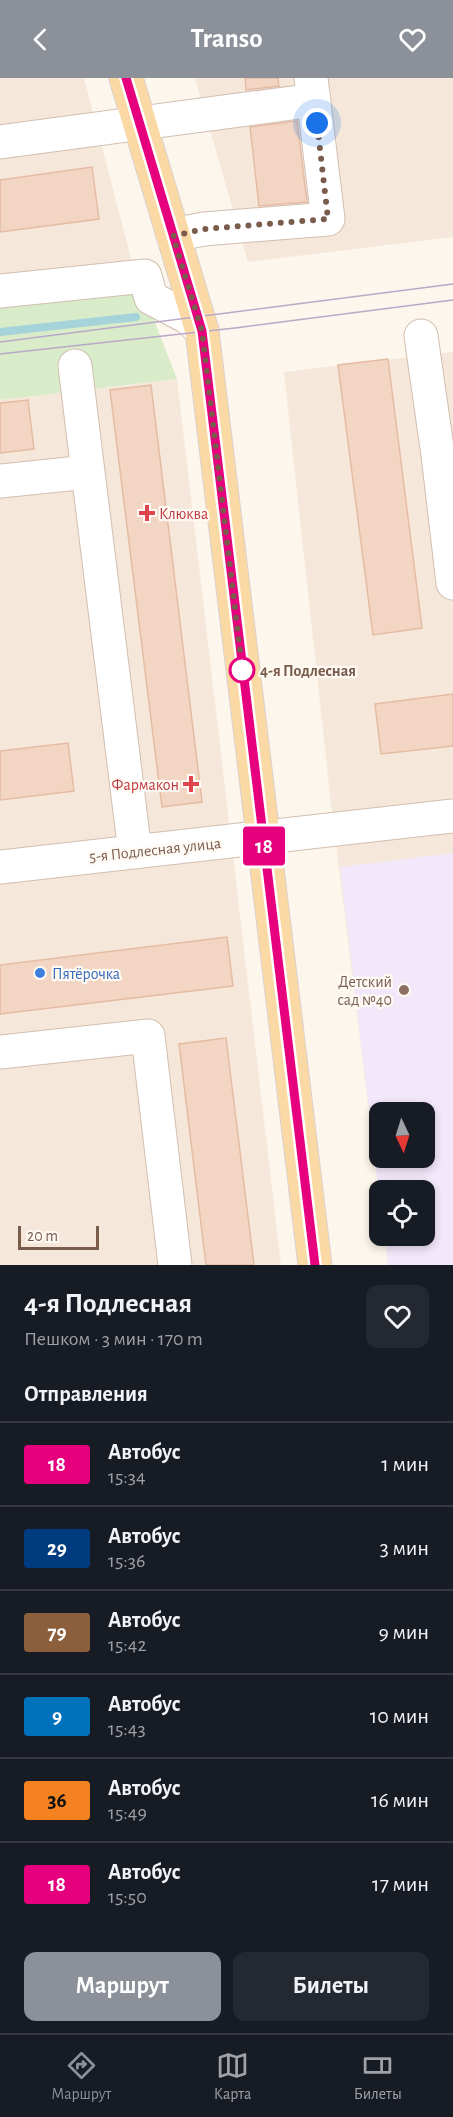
<!DOCTYPE html>
<html lang="ru">
<meta charset="utf-8">
<style>
:root{--surface:#171b24;--page:#242831;--text:#f1f3f6;--muted:#9ea1a6;--line:#363941;--accent:#8c9099}
body{margin:0;font-family:"Alegreya Sans",sans-serif;background:var(--page);color:var(--text);height:100vh;display:flex;flex-direction:column;font-size:22px;white-space:nowrap}
*{box-sizing:border-box;margin:0}
p{font-size:20px;color:var(--muted)}
.icon{flex:none;width:33px;height:33px;fill:none;stroke:currentColor;stroke-width:2;stroke-linecap:round;stroke-linejoin:round}
.map{position:relative;height:1187px;overflow:hidden}
.drawer{display:flex;flex-direction:column;background:var(--surface);flex:1}
.drawer>*{flex:none}
.badge{padding:0 12px;border-radius:4px;font-size:21px;line-height:39px}
.needle{width:39px;rotate:176deg}
.tools{position:absolute;left:369px;top:1024px;display:grid;gap:12px}
.tools a{display:grid;place-items:center;width:66px;height:66px;border-radius:12px;background:var(--surface);box-shadow:0 3px 9px #0003;font-size:30px}
.scale{position:absolute;left:18px;bottom:15px;width:81px;box-sizing:border-box;padding-left:6px;border:3px solid #7a5c4d;border-top:0;font-size:16px;line-height:21px;white-space:nowrap;color:#7a5c4d;-webkit-text-stroke:4px #fffaf3;paint-order:stroke}
.you{position:absolute;width:30px;height:30px;margin:-15px;border:4px solid #fff;border-radius:50%;background:#1a73e8;box-shadow:0 0 0 9px #1a73e833}
.map>.badge{position:absolute;translate:-50% -50%;box-shadow:0 0 0 3px #fff}
h2{padding:0 24px;font-size:22px;line-height:54px}
.round{display:grid;place-items:center;flex:none;width:63px;height:63px;border-radius:12px;background:var(--page)}
.head{display:flex;align-items:center;justify-content:space-between;height:102px;padding:0 24px}
h1{font-size:28px;font-weight:700;line-height:45px}
.action{display:flex;gap:12px;margin-top:auto;padding:12px 24px}
.action a{flex:1;height:69px;border-radius:12px;background:var(--accent);color:#fff;font-size:24px;font-weight:700;line-height:69px;text-align:center}
.action a+a{background:var(--page);color:var(--text)}
ul{padding:0;list-style:none}
li{display:flex;align-items:center;gap:18px;height:84px;padding:0 24px;border-top:2px solid var(--line)}
li div{flex:1}
li b{display:block;font-size:22px}
li em{font-style:normal}
li .badge{min-width:66px;font-weight:700;text-align:center}
header{display:flex;justify-content:space-between;align-items:center;height:78px;padding:0 24px;background:var(--accent);color:#fff;font-size:27px;font-weight:700}
.tabs{display:flex;justify-content:space-around;align-items:center;height:84px;border-top:2px solid var(--line);background:var(--surface);font-size:16px;color:var(--muted)}
.tabs a{display:grid;justify-items:center;gap:3px}
.tabs .current{color:var(--accent)}
.map>svg:first-child{display:block}
</style>
<header><svg class="icon" aria-label="back" viewBox="0 0 24 24"><path d="M15 5l-7 7 7 7"/></svg>Transo<svg class="icon" aria-label="heart" viewBox="0 0 24 24"><path d="M12 20l-8-8c-3-5 5-10 8-4 3-6 11-1 8 4z"/></svg></header>
<div class="map">
<svg width="453" height="1187" viewBox="0 0 453 1187">
<rect width="100%" height="100%" fill="#fdf6ec"/>
<!-- residential -->
<path fill="#f5e8da" fill-rule="evenodd" d="M0,0H84L133,188L0,203Z
M195,0H453V159L248,184Z
M453,274V1187H388L385,1158H424V1113H380L379,1116L331,726L284,294ZM380,1035H424V1080H380Z
M177,301L281,1187H0V322Z"/>
<!-- education -->
<path fill="#f3e8fa" fill-rule="evenodd" d="M453,775V1187H388L385,1158H424V1113H380L379,1116L340,789ZM380,1035H424V1080H380Z"/>
<!-- green -->
<path fill="#d8ecc9" d="M133,188L177,301L0,322V203Z"/>
<g fill="none" stroke-linecap="round" stroke-linejoin="round">
<!-- stream -->
<path stroke="#a5d3da" stroke-width="8" d="M0,254L136,239"/>
</g>
<!-- building -->
<path fill="#f3d5c3" stroke="#e6bba3" stroke-width="1.5" d="M245,0H278L279,8L246,12Z
M297,43L307,124L259,128L250,49Z
M92,89L99,141L0,154V102Z
M388,281L422,550L373,557L338,287Z
M151,307L202,724L162,729L110,312Z
M28,322L34,371L0,375V325Z
M453,616V668L381,676L375,626Z
M68,665L74,713L0,722V673Z
M227,859L233,908L0,936V887Z
M226,960L254,1187H206L179,966Z"/>
<g fill="none" stroke-linecap="round" stroke-linejoin="round">
<defs>
<path id="minor" d="M0,64L314,22
M173,157L204,151L328,141L311,0
M0,213L145,198L151,220L189,240L202,253
M421,258L438,377L453,505
M75,288L88,394
M0,403L88,394L135,774
M0,789L453,738
M0,974L148,958L175,1187"/>
<path id="major" d="M126,0L202,253L315,1187"/>
</defs>
<!-- minor casing -->
<use href="#minor" stroke="#d1beb0" stroke-width="35"/>
<!-- major casing -->
<use href="#major" stroke="#dad1cd" stroke-width="35"/>
<!-- minor -->
<use href="#minor" stroke="#fff" stroke-width="33"/>
<!-- major -->
<use href="#major" stroke="#fbd9a5" stroke-width="33"/>
<!-- tram -->
<path stroke="#b9a8c9" stroke-width="1.5" d="M0,264L453,206
M0,276L235,250L453,222"/>
</g>
<g fill="none" stroke-linecap="round" stroke-linejoin="round">
<defs>
<path id="line" d="M126,0L202,253L315,1187"/>
</defs>
<!-- line casing -->
<use href="#line" stroke="#fff" stroke-width="14"/>
<!-- line -->
<use href="#line" stroke="#e6007e" stroke-width="9"/>
<!-- walk -->
<path stroke="#7a5c4d" stroke-width="6" stroke-dasharray="0 10.8" d="M242,592L243,598L202,253L173,158L204,151L328,141L317,45"/>
</g>
<!-- markers -->
<g fill="#e0444e" stroke="#fffaf3" stroke-width="2">
<path d="M144 426h6v6h6v6h-6v6h-6v-6h-6v-6h6z"/>
<path d="M188 697h6v6h6v6h-6v6h-6v-6h-6v-6h6z"/>
</g>
<circle fill="#fff" stroke="#e6007e" stroke-width="3" cx="242" cy="592" r="12"/>
<circle fill="#3f7fe0" stroke="#fffaf3" stroke-width="2" cx="40" cy="895" r="6"/>
<circle fill="#8d6e63" stroke="#fffaf3" stroke-width="2" cx="404" cy="912" r="6"/>
<g text-anchor="middle" stroke-width="4.5" stroke-linejoin="round" paint-order="stroke">
<!-- health labels -->
<g font-size="16" fill="#be3a42" stroke="#fffaf3" text-anchor="start">
<text x="159" y="441">Клюква</text>
<text x="179" y="712" text-anchor="end">Фармакон</text>
</g>
<!-- stop labels -->
<g font-size="16" font-weight="bold" fill="#7a5c4d" stroke="#fffaf3" text-anchor="start">
<text x="260" y="598">4-я Подлесная</text>
</g>
<!-- street labels -->
<g font-size="16" fill="#7a5c4d" stroke="#fffaf3">
<text transform="translate(155 771) rotate(-6)" y="6">5-я Подлесная улица</text>
</g>
<!-- shop labels -->
<g font-size="16" fill="#366cbe" stroke="#fffaf3" text-anchor="start">
<text x="52" y="901">Пятёрочка</text>
</g>
<!-- education labels -->
<g font-size="16" fill="#785e54" stroke="#fffaf3" text-anchor="end">
<text x="392" y="909">Детский<tspan x="392" dy="18">сад №40</tspan></text>
</g>
</g>
</svg>
<div class="tools">
<a><svg class="needle" viewBox="-14 -14 28 28"><path d="M0-13l5 13h-10z" fill="#e53935"/><path d="M0 13l5-13h-10z" fill="#9ea1a6"/></svg></a>
<a><svg class="icon" aria-label="locate" viewBox="0 0 24 24"><circle cx="12" cy="12" r="6"/><path d="M12 2v4M12 18v4M2 12h4M18 12h4"/></svg></a>
</div>
<div class="scale">20 m</div>
<div class="you" style="left:317px;top:45px"></div>
<b class="badge" style="left:264px;top:768px;background:#e6007e;color:#fff">18</b>
</div>
<section class="drawer">
<div class="head"><div><h1>4-я Подлесная</h1><p>Пешком · 3 мин · 170 m</p></div><a class="round"><svg class="icon" aria-label="heart" viewBox="0 0 24 24"><path d="M12 20l-8-8c-3-5 5-10 8-4 3-6 11-1 8 4z"/></svg></a></div>
<h2>Отправления</h2>
<ul>
<li><span class="badge" style="background:#e6007e;color:#fff">18</span><div><b>Автобус</b><p>15:34</p></div><em>1 мин</em></li>
<li><span class="badge" style="background:#003b80;color:#fff">29</span><div><b>Автобус</b><p>15:36</p></div><em>3 мин</em></li>
<li><span class="badge" style="background:#8b5e3c;color:#fff">79</span><div><b>Автобус</b><p>15:42</p></div><em>9 мин</em></li>
<li><span class="badge" style="background:#0072bc;color:#fff">9</span><div><b>Автобус</b><p>15:43</p></div><em>10 мин</em></li>
<li><span class="badge" style="background:#f58220;color:#111">36</span><div><b>Автобус</b><p>15:49</p></div><em>16 мин</em></li>
<li><span class="badge" style="background:#e6007e;color:#fff">18</span><div><b>Автобус</b><p>15:50</p></div><em>17 мин</em></li>
</ul>
<div class="action"><a>Маршрут</a><a>Билеты</a></div>
</section>
<nav class="tabs">
<a class="current"><svg class="icon" aria-label="directions" viewBox="0 0 24 24"><path d="M12 3l9 9-9 9-9-9zM9 14v-3h6M13 9l2 2-2 2"/></svg>Маршрут</a>
<a><svg class="icon" aria-label="map" viewBox="0 0 24 24"><path d="M3 6l6-2 6 2 6-2v14l-6 2-6-2-6 2zM9 4v14M15 6v14"/></svg>Карта</a>
<a><svg class="icon" aria-label="tickets" viewBox="0 0 24 24"><path d="M3 7h18v10H3zM15 7v10"/></svg>Билеты</a>
</nav>
